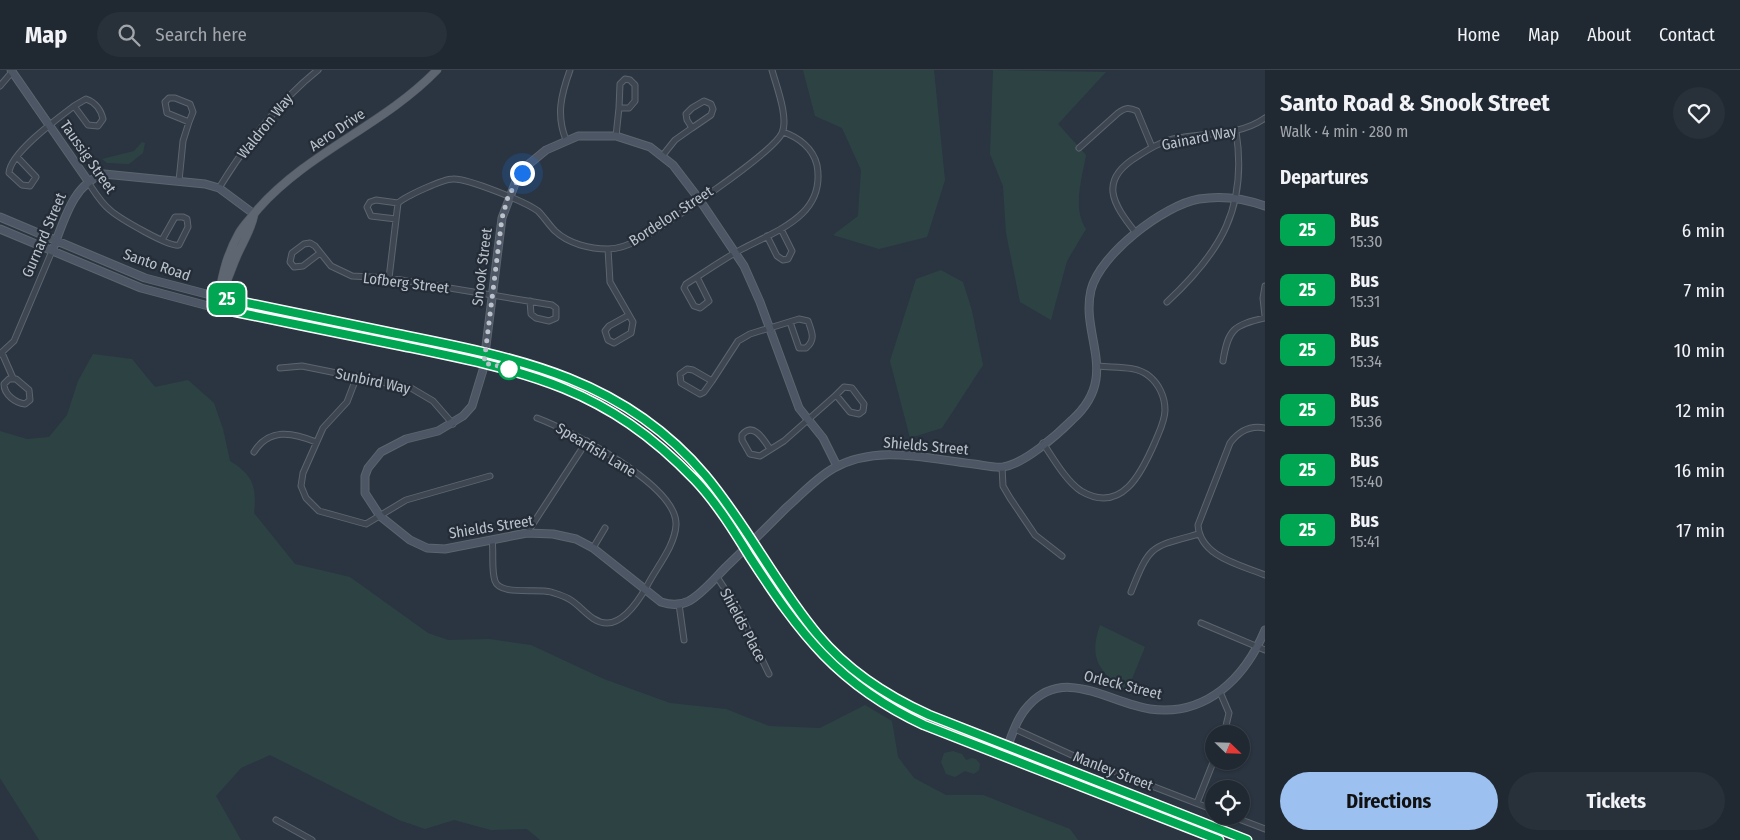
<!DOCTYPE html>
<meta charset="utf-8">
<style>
:root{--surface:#202831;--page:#283039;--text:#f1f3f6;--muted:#a2a6ab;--line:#3d444d;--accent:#9cc0ef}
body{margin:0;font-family:"Fira Sans Condensed",sans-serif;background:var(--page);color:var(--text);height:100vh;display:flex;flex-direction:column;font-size:19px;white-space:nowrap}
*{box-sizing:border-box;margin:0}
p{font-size:16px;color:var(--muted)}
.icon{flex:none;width:28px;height:28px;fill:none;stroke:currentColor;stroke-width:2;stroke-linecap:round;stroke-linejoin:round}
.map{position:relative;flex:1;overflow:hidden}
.sheet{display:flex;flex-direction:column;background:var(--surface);width:475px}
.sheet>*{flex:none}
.badge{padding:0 10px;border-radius:8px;font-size:18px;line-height:32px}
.needle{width:32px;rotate:113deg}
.fabs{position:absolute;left:1205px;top:655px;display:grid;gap:10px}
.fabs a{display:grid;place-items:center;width:45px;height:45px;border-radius:50%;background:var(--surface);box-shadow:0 1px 4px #0004,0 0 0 1px var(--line);font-size:25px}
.you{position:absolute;width:25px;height:25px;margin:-12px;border:4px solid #fff;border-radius:50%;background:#1a73e8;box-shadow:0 0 0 8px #1a73e833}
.map>.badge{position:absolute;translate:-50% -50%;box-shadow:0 0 0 2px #fff}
h2{padding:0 15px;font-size:19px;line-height:45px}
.round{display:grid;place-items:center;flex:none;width:52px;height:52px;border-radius:26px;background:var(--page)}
.overview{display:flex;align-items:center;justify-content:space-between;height:85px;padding:0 15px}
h1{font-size:24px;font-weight:700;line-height:38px}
.primary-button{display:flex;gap:10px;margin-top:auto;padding:10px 15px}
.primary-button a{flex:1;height:58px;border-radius:30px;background:var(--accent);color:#111;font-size:20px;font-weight:700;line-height:58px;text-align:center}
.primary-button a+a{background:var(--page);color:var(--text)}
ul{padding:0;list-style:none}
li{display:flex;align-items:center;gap:15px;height:60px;padding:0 15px}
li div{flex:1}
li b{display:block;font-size:19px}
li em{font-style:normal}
li .badge{min-width:55px;font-weight:700;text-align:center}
header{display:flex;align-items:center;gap:30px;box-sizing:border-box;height:70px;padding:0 25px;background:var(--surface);border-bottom:1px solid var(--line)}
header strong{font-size:24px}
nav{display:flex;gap:28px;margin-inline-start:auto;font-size:18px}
.search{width:350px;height:45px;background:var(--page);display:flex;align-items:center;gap:12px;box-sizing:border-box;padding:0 18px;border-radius:28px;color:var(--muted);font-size:19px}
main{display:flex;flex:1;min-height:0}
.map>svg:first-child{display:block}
</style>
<header>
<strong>Map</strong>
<div class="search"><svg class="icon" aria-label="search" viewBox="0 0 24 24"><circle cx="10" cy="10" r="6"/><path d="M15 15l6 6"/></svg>Search here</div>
<nav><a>Home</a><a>Map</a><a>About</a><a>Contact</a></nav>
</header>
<main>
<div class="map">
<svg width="1265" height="770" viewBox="0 0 1265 770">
<rect width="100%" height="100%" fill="#2a3541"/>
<!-- green -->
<path fill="#2d4343" d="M803,0H934L945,110L927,167L879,179L833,165L858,146L861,100L842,58L815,46Z
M993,0L1106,2L1058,54L1086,85C1082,109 1072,138 1086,159L1067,191L1051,250L1020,232L1006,163L1003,116L990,84Z
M142,72L145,73L143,83L129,94L107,93L102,89L134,81Z
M941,200L963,212L972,241L983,295L942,358L910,368L890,291L916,209Z
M93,284L132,289L155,317L188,310L214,333L223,359L230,391C253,405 257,417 254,443L295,494L350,507L428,563L448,570L489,569L531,575L604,609L670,633L726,639L769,656L820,658L865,635L892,651L898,687L914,708L946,725H983L1070,759L1078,770H540L527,759L491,760L454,750L425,759L399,750L270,685L241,698L216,726L241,770H39L0,708V361L27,369L49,367L67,345L78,311Z
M1100,555L1145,577L1127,621C1100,603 1088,589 1100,555Z
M953,681L962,684L966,690L972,688L976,689L980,694L979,700L974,704L965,701L955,707L946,704L941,692L944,683Z"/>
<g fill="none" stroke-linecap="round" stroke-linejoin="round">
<defs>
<path id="street" d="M625,9L630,10L635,15V31L629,38H619L620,14Z
M0,16L12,2
M169,28H175L190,34L193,42L189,52L167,43L165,32Z
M86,29C95,32 101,40 103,49L98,56L88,55L74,36Z
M704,31L711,34L713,39L711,45L692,58L687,50L686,44L692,38Z
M616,66L619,38
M566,70C556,45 561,25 570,0
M1079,78L1118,43C1125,38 1128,37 1137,41L1152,77
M663,85L675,70L692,58
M17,87L36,107L30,116L22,115L9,103C10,83 58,48 74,36
M179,111L183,71L189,52
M88,112C94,121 101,133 110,140C119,148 170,178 179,175L188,157L187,149L183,147H175L162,170
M219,118C244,77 280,30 318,0
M396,149L371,146L367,137L370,132L376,130L398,133
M1136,163C1112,133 1098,110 1138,86C1149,79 1160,72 1173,69C1204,62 1238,67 1265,48
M767,166L777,186L783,190L788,189L792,181L781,159
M608,179L610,212L629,245
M320,183L303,196L294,197L290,192L292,183L304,174L310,173L315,176L331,196L352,206L389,208L552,235L556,238V248L549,251L536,248L531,244L530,231
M697,207C712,197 727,187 742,179C778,160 826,145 817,95C813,78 798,67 783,62
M697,207L709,231L700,238L694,236L684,218L686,214Z
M389,208L398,133C406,126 443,109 453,109C467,108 526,132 538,141C544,147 549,155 555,161C569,174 590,179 608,179C619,179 631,174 640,169C664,156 773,83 782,63C789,48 776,15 772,0
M1265,216L1263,228L1265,246
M1167,232C1221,182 1248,137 1236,61
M629,245L633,252L631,263L614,273L608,270L605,261L609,256Z
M2,283L13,308
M0,284L14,271L52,181
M1223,291C1228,259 1234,255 1265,248
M280,298L302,296L411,318L433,331L453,354
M687,299L693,300L712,311L704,322L700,324L681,313L680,304Z
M357,306L347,332L323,358L303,403L301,416L306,428L319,441L366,454L406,430L490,406
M9,309H16L29,320L30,330L25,334C16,333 4,325 4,314Z
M712,311L738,271L750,264L799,249L808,251C812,262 816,270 806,278H799L790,252
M844,317L852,318L864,334L863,341L859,344L850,342L836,325Z
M1265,358C1250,355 1239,361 1230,373L1198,455C1200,487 1241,495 1265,505
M1043,373C1053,388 1066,411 1081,421C1122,445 1142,402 1155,372C1159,362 1165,351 1165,340C1165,327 1159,314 1149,306C1136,295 1114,298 1098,296
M770,379C764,370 753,351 742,365V370L750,384L760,386L784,371L836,325
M254,382C269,358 292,362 316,372
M1002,397L1003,416L1010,428L1035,465L1062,486
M527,463L587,371
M492,470C494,483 491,499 495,511C500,526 537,518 551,522C557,524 564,526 569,529C582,536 591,553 607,553C624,553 639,530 647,516C656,498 675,476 676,455C678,415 569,360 537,348
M593,478L605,458
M717,507L738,539L769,604
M1131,522C1150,474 1151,477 1199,464
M679,534L684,570
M1201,553L1265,580
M1220,622L1229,643L1224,664
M1015,659L1074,686L1214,740
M1197,733L1214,690
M1231,746L1265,759
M276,750L312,770"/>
<path id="secondary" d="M11,0L88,111
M0,147L145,208L218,227
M0,159L141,218L216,238
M52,181C64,152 72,114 104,104L205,114L219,118L254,144
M837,396L823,368L799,338L760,232L744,196L699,129L673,95L650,77L616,66H578L546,80L529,94L516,111L502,148L483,300L472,336L463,346L438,361L406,369L381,382L368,398L365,406V423L380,446L410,470L427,478L445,479L527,463L553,464L576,469L593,478L661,532C670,535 679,536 689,531C703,523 715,508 726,497C746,478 766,458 786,438C802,424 816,408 834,398C878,374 927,389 974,394C983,395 994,398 1003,397C1024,394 1057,365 1072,350C1121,306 1080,266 1091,220C1100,184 1164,135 1199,129C1223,125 1243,128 1265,136
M1004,685C1011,669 1016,648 1029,635C1065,596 1109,633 1150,639C1206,647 1245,608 1265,560"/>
<path id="primary" d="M437,0C384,55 308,82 258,139C252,147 244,154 239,163C224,190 222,209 216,238C278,251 341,263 403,276C524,301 605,316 695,410C716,432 734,461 750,487C801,564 837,615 924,655L1219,770
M218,227C279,240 340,252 401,265C519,289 623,308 705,405C747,455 776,514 818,565C848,601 887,626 929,645L1247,770
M218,227C227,216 230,201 236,188C242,173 251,161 254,145"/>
</defs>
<!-- street casing -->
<use href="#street" stroke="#5c656f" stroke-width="7"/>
<!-- secondary casing -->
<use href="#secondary" stroke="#5c656f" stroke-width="9"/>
<!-- primary casing -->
<use href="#primary" stroke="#48505b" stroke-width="9"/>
<!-- street -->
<use href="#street" stroke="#3e4751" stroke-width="5"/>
<!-- secondary -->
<use href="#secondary" stroke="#4d5664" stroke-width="7"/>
<!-- primary -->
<use href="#primary" stroke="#5d6671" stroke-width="8"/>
</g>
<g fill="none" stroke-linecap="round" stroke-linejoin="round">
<defs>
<path id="line" d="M1219,770L924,655C838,615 800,564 750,487C734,461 716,432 695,410C605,316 524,301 403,276C341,263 278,251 216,238L218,227C278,239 337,252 397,264C516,288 622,307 705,405C747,455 776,515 818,565C848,601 887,626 929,645L1247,770"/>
</defs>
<!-- line casing -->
<use href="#line" stroke="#fff" stroke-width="11"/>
<!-- line -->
<use href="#line" stroke="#00a651" stroke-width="8"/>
<!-- walk -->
<path stroke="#bbc2cb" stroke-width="5" stroke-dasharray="0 9" d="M509,299H512L484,293L502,148L508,127L522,103"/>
</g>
<!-- markers -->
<circle fill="#fff" stroke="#00a651" stroke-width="2.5" cx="509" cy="299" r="10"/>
<g text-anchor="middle" stroke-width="4.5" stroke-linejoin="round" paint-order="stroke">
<!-- street labels -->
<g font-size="15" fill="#bbc2cb" stroke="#232c37">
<text transform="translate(265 56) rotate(-51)" y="5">Waldron Way</text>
<text transform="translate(337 60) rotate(-34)" y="5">Aero Drive</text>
<text transform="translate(1199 68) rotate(-11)" y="5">Gainard Way</text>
<text transform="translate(88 87) rotate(55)" y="5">Taussig Street</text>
<text transform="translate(671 146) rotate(-33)" y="5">Bordelon Street</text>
<text transform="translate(44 165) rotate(-67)" y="5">Gurnard Street</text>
<text transform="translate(157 195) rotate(19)" y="5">Santo Road</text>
<text transform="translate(482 197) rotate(-83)" y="5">Snook Street</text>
<text transform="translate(406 213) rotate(7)" y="5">Lofberg Street</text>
<text transform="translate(373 311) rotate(12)" y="5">Sunbird Way</text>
<text transform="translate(926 376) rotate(5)" y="5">Shields Street</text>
<text transform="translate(596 380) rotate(31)" y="5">Spearfish Lane</text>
<text transform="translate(491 457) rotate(-9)" y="5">Shields Street</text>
<text transform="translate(743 555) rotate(62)" y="5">Shields Place</text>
<text transform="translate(1123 615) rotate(14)" y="5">Orleck Street</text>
<text transform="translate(1113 701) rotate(21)" y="5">Manley Street</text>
</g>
</g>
</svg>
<div class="fabs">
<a><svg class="needle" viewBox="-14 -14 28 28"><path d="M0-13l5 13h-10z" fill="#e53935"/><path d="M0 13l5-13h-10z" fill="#a2a6ab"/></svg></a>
<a><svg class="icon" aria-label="locate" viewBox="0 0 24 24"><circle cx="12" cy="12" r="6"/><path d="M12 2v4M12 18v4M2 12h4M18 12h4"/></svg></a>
</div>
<div class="you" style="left:522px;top:103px"></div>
<b class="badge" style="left:227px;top:229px;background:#00a651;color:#fff">25</b>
</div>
<section class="sheet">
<div class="overview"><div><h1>Santo Road &amp; Snook Street</h1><p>Walk · 4 min · 280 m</p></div><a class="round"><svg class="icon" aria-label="heart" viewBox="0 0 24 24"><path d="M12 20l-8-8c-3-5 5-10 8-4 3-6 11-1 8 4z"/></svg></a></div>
<h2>Departures</h2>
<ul>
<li><span class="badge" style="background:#00a651;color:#fff">25</span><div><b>Bus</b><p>15:30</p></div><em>6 min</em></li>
<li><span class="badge" style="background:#00a651;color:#fff">25</span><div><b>Bus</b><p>15:31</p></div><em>7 min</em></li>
<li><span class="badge" style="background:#00a651;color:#fff">25</span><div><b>Bus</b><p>15:34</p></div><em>10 min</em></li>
<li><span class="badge" style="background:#00a651;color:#fff">25</span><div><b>Bus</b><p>15:36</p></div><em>12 min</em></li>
<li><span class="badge" style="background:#00a651;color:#fff">25</span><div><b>Bus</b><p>15:40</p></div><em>16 min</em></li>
<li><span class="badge" style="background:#00a651;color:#fff">25</span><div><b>Bus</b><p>15:41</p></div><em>17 min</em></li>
</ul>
<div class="primary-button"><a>Directions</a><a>Tickets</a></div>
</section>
</main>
